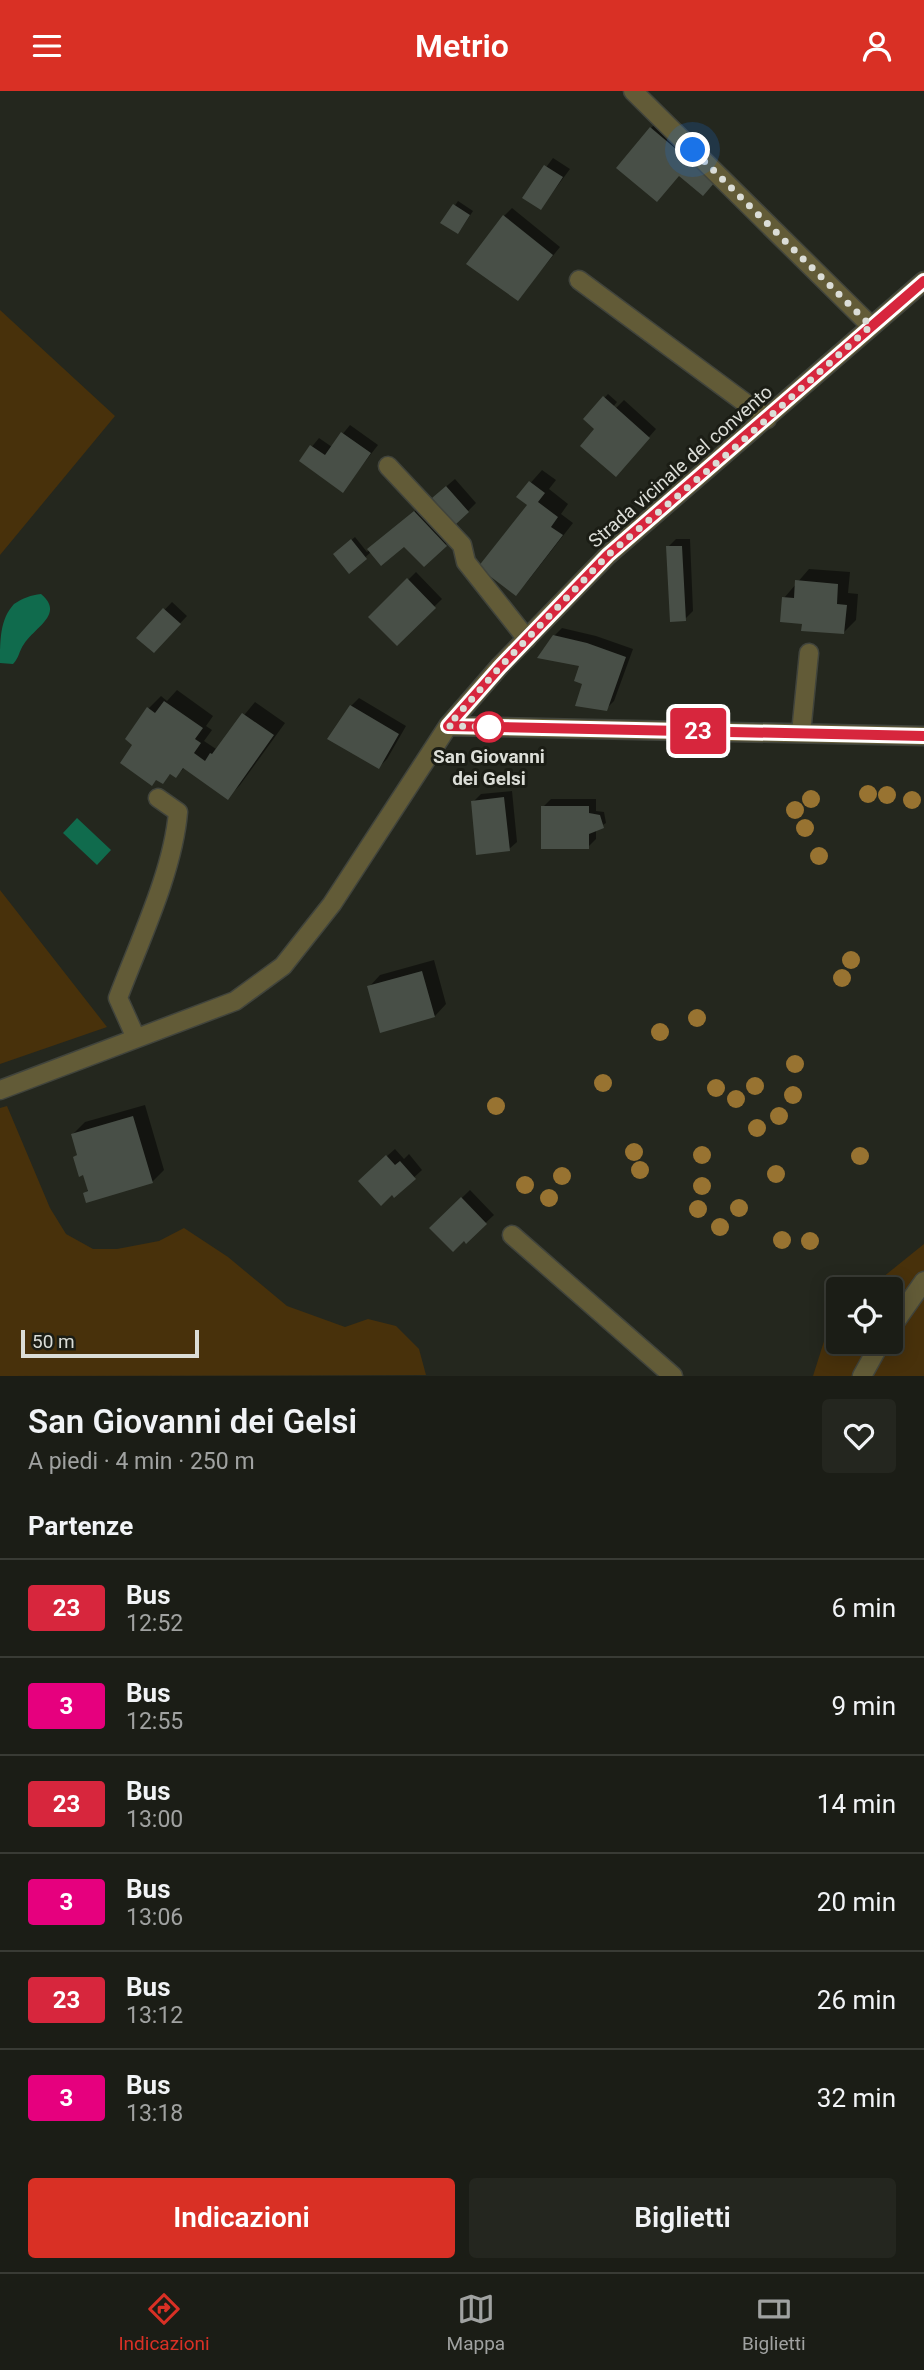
<!DOCTYPE html>
<html lang="it">
<meta charset="utf-8">
<style>
:root{--surface:#1b1d16;--page:#24261f;--text:#f1f3f6;--muted:#a0a2a1;--line:#393b35;--accent:#d93025}
body{margin:0;font-family:Roboto,sans-serif;background:var(--page);color:var(--text);height:100vh;display:flex;flex-direction:column;font-size:26px;white-space:nowrap}
*{box-sizing:border-box;margin:0}
p{font-size:23px;color:var(--muted)}
.icon{flex:none;width:38px;height:38px;fill:none;stroke:currentColor;stroke-width:2;stroke-linecap:round;stroke-linejoin:round}
.map{position:relative;height:1285px;overflow:hidden}
.details{display:flex;flex-direction:column;background:var(--surface);flex:1}
.details>*{flex:none}
.badge{padding:0 14px;border-radius:5px;font-size:24px;line-height:46px}
.buttons{position:absolute;left:826px;top:1186px;display:grid;gap:14px}
.buttons a{display:grid;place-items:center;width:77px;height:77px;border-radius:7px;background:var(--surface);box-shadow:0 4px 18px #0003,0 0 0 2px var(--line);font-size:35px}
.scale{position:absolute;left:21px;bottom:18px;width:178px;box-sizing:border-box;padding-left:7px;border:4px solid #dbddd7;border-top:0;font-size:19px;line-height:24px;white-space:nowrap;color:#dbddd7;-webkit-text-stroke:5px #1b1d15;paint-order:stroke}
.you{position:absolute;width:35px;height:35px;margin:-18px;border:5px solid #fff;border-radius:50%;background:#1a73e8;box-shadow:0 0 0 10px #1a73e833}
.map>.badge{position:absolute;translate:-50% -50%;box-shadow:0 0 0 4px #fff}
h2{padding:0 28px;font-size:26px;line-height:63px}
.round{display:grid;place-items:center;flex:none;width:74px;height:74px;border-radius:7px;background:var(--page)}
.overview{display:flex;align-items:center;justify-content:space-between;height:119px;padding:0 28px}
h1{font-size:33px;font-weight:600;line-height:52px}
.action{display:flex;gap:14px;margin-top:auto;padding:14px 28px}
.action a{flex:1;height:80px;border-radius:7px;background:var(--accent);color:#fff;font-size:28px;font-weight:600;line-height:80px;text-align:center}
.action a+a{background:var(--page);color:var(--text)}
ul{padding:0;list-style:none}
li{display:flex;align-items:center;gap:21px;height:98px;padding:0 28px;border-top:2px solid var(--line)}
li div{flex:1}
li b{display:block;font-size:26px}
li em{font-style:normal}
li .badge{min-width:77px;font-weight:700;text-align:center}
header{display:flex;justify-content:space-between;align-items:center;height:91px;padding:0 28px;background:var(--accent);color:#fff;font-size:32px;font-weight:600}
.menu{display:flex;justify-content:space-around;align-items:center;height:98px;border-top:2px solid var(--line);background:var(--surface);font-size:19px;color:var(--muted)}
.menu a{display:grid;justify-items:center;gap:4px}
.menu .current{color:var(--accent)}
.map>svg:first-child{display:block}
</style>
<header><svg class="icon" aria-label="menu" viewBox="0 0 24 24"><path d="M4 6h16M4 12h16M4 18h16"/></svg>Metrio<svg class="icon" aria-label="person" viewBox="0 0 24 24"><circle cx="12" cy="8" r="4"/><path d="M4 21q1-7 8-7t8 7"/></svg></header>
<div class="map">
<svg width="924" height="1285" viewBox="0 0 924 1285">
<rect width="100%" height="100%" fill="#24271e"/>
<!-- green -->
<path fill="#48310b" d="M0,219L115,325L0,464Z
M0,799L107,936L0,973Z
M7,1015L50,1117L66,1143L93,1158H117L159,1150L184,1137L228,1166L287,1215L345,1236L368,1228L396,1235L419,1258L426,1284L0,1285V1017Z
M924,1153V1285H813L825,1247L838,1230V1251H891V1199H867Z"/>
<!-- water -->
<path fill="#106b4d" d="M41,503C65,523 35,536 24,553C19,560 19,567 13,573L0,572C0,549 0,528 14,513C23,507 31,504 41,503Z
M77,727L111,759L97,774L63,742Z"/>
<!-- shadow -->
<path fill="#0007" d="M663,25L717,86L680,83L651,37Z
M553,67L570,78L541,117L524,106Z
M458,110L473,120L461,138L443,132Z
M512,117L560,156L518,208L504,125Z
M608,303L617,311L612,317L614,319L624,309L656,338L623,376L605,329L585,328Z
M350,334L378,354L343,399L301,369L319,347L332,356Z
M542,379L556,389L549,398L568,413L561,423L573,432L527,491L516,503L529,414L519,405Z
M455,388L476,412L468,420L442,399Z
M423,413L454,446L424,474L405,453L371,461L349,481L338,460L355,446L367,461Z
M676,448H690L693,520L685,528L668,456Z
M809,478L850,481L848,502L858,503L856,529L844,541L804,531L784,507Z
M416,481L442,508L397,552L371,526Z
M172,511L187,525L154,560L139,546Z
M562,537L596,545L633,558L614,610L606,618L584,592L581,574L554,545Z
M177,599L213,625L206,635L212,639L204,650L216,658L255,611L285,632L240,694L228,706L185,676L176,685L171,682L162,691L135,653L127,648L149,617L161,605L167,610Z
M359,607L406,635L387,668L379,676L351,615Z
M512,700L517,751L509,758L473,711L481,703Z
M551,708H596V720L604,721L606,732L596,738V748L588,756L543,716Z
M434,869L446,913L435,925L369,896L380,884Z
M145,1014L164,1079L152,1091L85,1102L89,1098L85,1082L75,1066L79,1062L73,1043L85,1031Z
M395,1058L404,1068L409,1063L422,1079L395,1104L368,1082Z
M470,1099L494,1124L466,1150L431,1137Z"/>
<!-- building -->
<path fill="#484f47" d="M650,36L715,91L703,105L679,85L657,111L616,77Z
M544,74L563,86L541,119L522,107Z
M453,113L470,124L458,143L440,132Z
M503,124L553,164L518,210L466,173Z
M603,305L650,347L616,386L580,355L594,338L583,328Z
M341,341L371,362L343,402L299,370L310,354L325,364Z
M529,390L545,402L538,411L558,426L551,436L563,444L516,505L478,476L527,414L516,406Z
M446,395L469,421L455,434L432,407Z
M414,420L447,455L424,476L404,456L381,475L367,458Z
M351,448L367,468L349,483L333,463Z
M666,455H682L686,530L670,531Z
M407,487L436,517L397,555L368,526Z
M795,489L838,493L837,513L847,514L844,543L801,540L802,533L780,531L782,506L794,507Z
M163,517L181,533L154,562L136,547Z
M553,544L587,552L626,566L607,620L575,615L582,593L574,590L579,575L537,567Z
M164,610L203,637L195,648L201,652L194,662L205,670L210,662L212,663L242,622L274,644L228,709L183,677L176,687L170,683L163,693L156,689L152,695L120,672L132,654L125,648L147,616L155,622Z
M350,614L399,643L379,678L327,648Z
M504,706L510,760L476,764L471,710Z
M541,715H589V722L600,724L604,737L589,743V758H541Z
M422,880L435,926L380,942L367,895Z
M133,1025L153,1092L86,1112L83,1102L88,1100L83,1084L79,1086L73,1066L77,1064L71,1043Z
M386,1064L395,1074L400,1070L416,1088L394,1107L392,1104L381,1115L358,1090Z
M461,1106L487,1133L466,1153L464,1150L453,1161L429,1137Z"/>
<g fill="none" stroke-linecap="round" stroke-linejoin="round">
<defs>
<path id="minor" d="M633,0L871,235
M579,189L767,328
M388,375L462,454L466,471L527,548
M448,635L924,645
M801,642L809,562
M136,947L118,907C139,851 173,781 178,721L158,707
M0,999L235,910L283,875L332,813L448,635L500,575L608,464L924,190
M512,1144L673,1285
M891,1237L924,1190
M862,1285L881,1251"/>
</defs>
<!-- minor casing -->
<use href="#minor" stroke="#41443c" stroke-width="21"/>
<!-- minor -->
<use href="#minor" stroke="#625b37" stroke-width="18"/>
</g>
<!-- trees -->
<g fill="#987331">
<circle cx="868" cy="703" r="9"/>
<circle cx="887" cy="704" r="9"/>
<circle cx="811" cy="708" r="9"/>
<circle cx="912" cy="709" r="9"/>
<circle cx="795" cy="719" r="9"/>
<circle cx="805" cy="737" r="9"/>
<circle cx="819" cy="765" r="9"/>
<circle cx="851" cy="869" r="9"/>
<circle cx="842" cy="887" r="9"/>
<circle cx="697" cy="927" r="9"/>
<circle cx="660" cy="941" r="9"/>
<circle cx="795" cy="973" r="9"/>
<circle cx="603" cy="992" r="9"/>
<circle cx="755" cy="995" r="9"/>
<circle cx="716" cy="997" r="9"/>
<circle cx="793" cy="1004" r="9"/>
<circle cx="736" cy="1008" r="9"/>
<circle cx="496" cy="1015" r="9"/>
<circle cx="779" cy="1025" r="9"/>
<circle cx="757" cy="1037" r="9"/>
<circle cx="634" cy="1061" r="9"/>
<circle cx="702" cy="1064" r="9"/>
<circle cx="860" cy="1065" r="9"/>
<circle cx="640" cy="1079" r="9"/>
<circle cx="776" cy="1083" r="9"/>
<circle cx="562" cy="1085" r="9"/>
<circle cx="525" cy="1094" r="9"/>
<circle cx="702" cy="1095" r="9"/>
<circle cx="549" cy="1107" r="9"/>
<circle cx="739" cy="1117" r="9"/>
<circle cx="698" cy="1118" r="9"/>
<circle cx="720" cy="1136" r="9"/>
<circle cx="782" cy="1149" r="9"/>
<circle cx="810" cy="1150" r="9"/>
</g>
<g fill="none" stroke-linecap="round" stroke-linejoin="round">
<defs>
<path id="line" d="M924,190L608,464L500,576L448,635L924,645"/>
</defs>
<!-- line casing -->
<use href="#line" stroke="#fff" stroke-width="16"/>
<!-- line -->
<use href="#line" stroke="#d7263d" stroke-width="10"/>
<!-- walk -->
<path stroke="#dbddd7" stroke-width="7" stroke-dasharray="0 12.6" d="M489,636H501L448,635L500,576L608,464L740,352L871,235L693,59"/>
</g>
<!-- markers -->
<circle fill="#fff" stroke="#d7263d" stroke-width="3.5" cx="489" cy="636" r="14"/>
<g text-anchor="middle" stroke-width="6" stroke-linejoin="round" paint-order="stroke">
<!-- street labels -->
<g font-size="19" fill="#dbddd7" stroke="#1b1d15">
<text transform="translate(680 375) rotate(-41)" y="7">Strada vicinale del convento</text>
</g>
<!-- stop labels -->
<g font-size="19" font-weight="bold" fill="#dbddd7" stroke="#1b1d15">
<text x="489" y="672">San Giovanni<tspan x="489" dy="22">dei Gelsi</tspan></text>
</g>
</g>
</svg>
<div class="buttons">
<a><svg class="icon" aria-label="locate" viewBox="0 0 24 24"><circle cx="12" cy="12" r="6"/><path d="M12 2v4M12 18v4M2 12h4M18 12h4"/></svg></a>
</div>
<div class="scale">50 m</div>
<div class="you" style="left:693px;top:59px"></div>
<b class="badge" style="left:698px;top:640px;background:#d7263d;color:#fff">23</b>
</div>
<section class="details">
<div class="overview"><div><h1>San Giovanni dei Gelsi</h1><p>A piedi · 4 min · 250 m</p></div><a class="round"><svg class="icon" aria-label="heart" viewBox="0 0 24 24"><path d="M12 20l-8-8c-3-5 5-10 8-4 3-6 11-1 8 4z"/></svg></a></div>
<h2>Partenze</h2>
<ul>
<li><span class="badge" style="background:#d7263d;color:#fff">23</span><div><b>Bus</b><p>12:52</p></div><em>6 min</em></li>
<li><span class="badge" style="background:#e6007e;color:#fff">3</span><div><b>Bus</b><p>12:55</p></div><em>9 min</em></li>
<li><span class="badge" style="background:#d7263d;color:#fff">23</span><div><b>Bus</b><p>13:00</p></div><em>14 min</em></li>
<li><span class="badge" style="background:#e6007e;color:#fff">3</span><div><b>Bus</b><p>13:06</p></div><em>20 min</em></li>
<li><span class="badge" style="background:#d7263d;color:#fff">23</span><div><b>Bus</b><p>13:12</p></div><em>26 min</em></li>
<li><span class="badge" style="background:#e6007e;color:#fff">3</span><div><b>Bus</b><p>13:18</p></div><em>32 min</em></li>
</ul>
<div class="action"><a>Indicazioni</a><a>Biglietti</a></div>
</section>
<nav class="menu">
<a class="current"><svg class="icon" aria-label="directions" viewBox="0 0 24 24"><path d="M12 3l9 9-9 9-9-9zM9 14v-3h6M13 9l2 2-2 2"/></svg>Indicazioni</a>
<a><svg class="icon" aria-label="map" viewBox="0 0 24 24"><path d="M3 6l6-2 6 2 6-2v14l-6 2-6-2-6 2zM9 4v14M15 6v14"/></svg>Mappa</a>
<a><svg class="icon" aria-label="tickets" viewBox="0 0 24 24"><path d="M3 7h18v10H3zM15 7v10"/></svg>Biglietti</a>
</nav>
